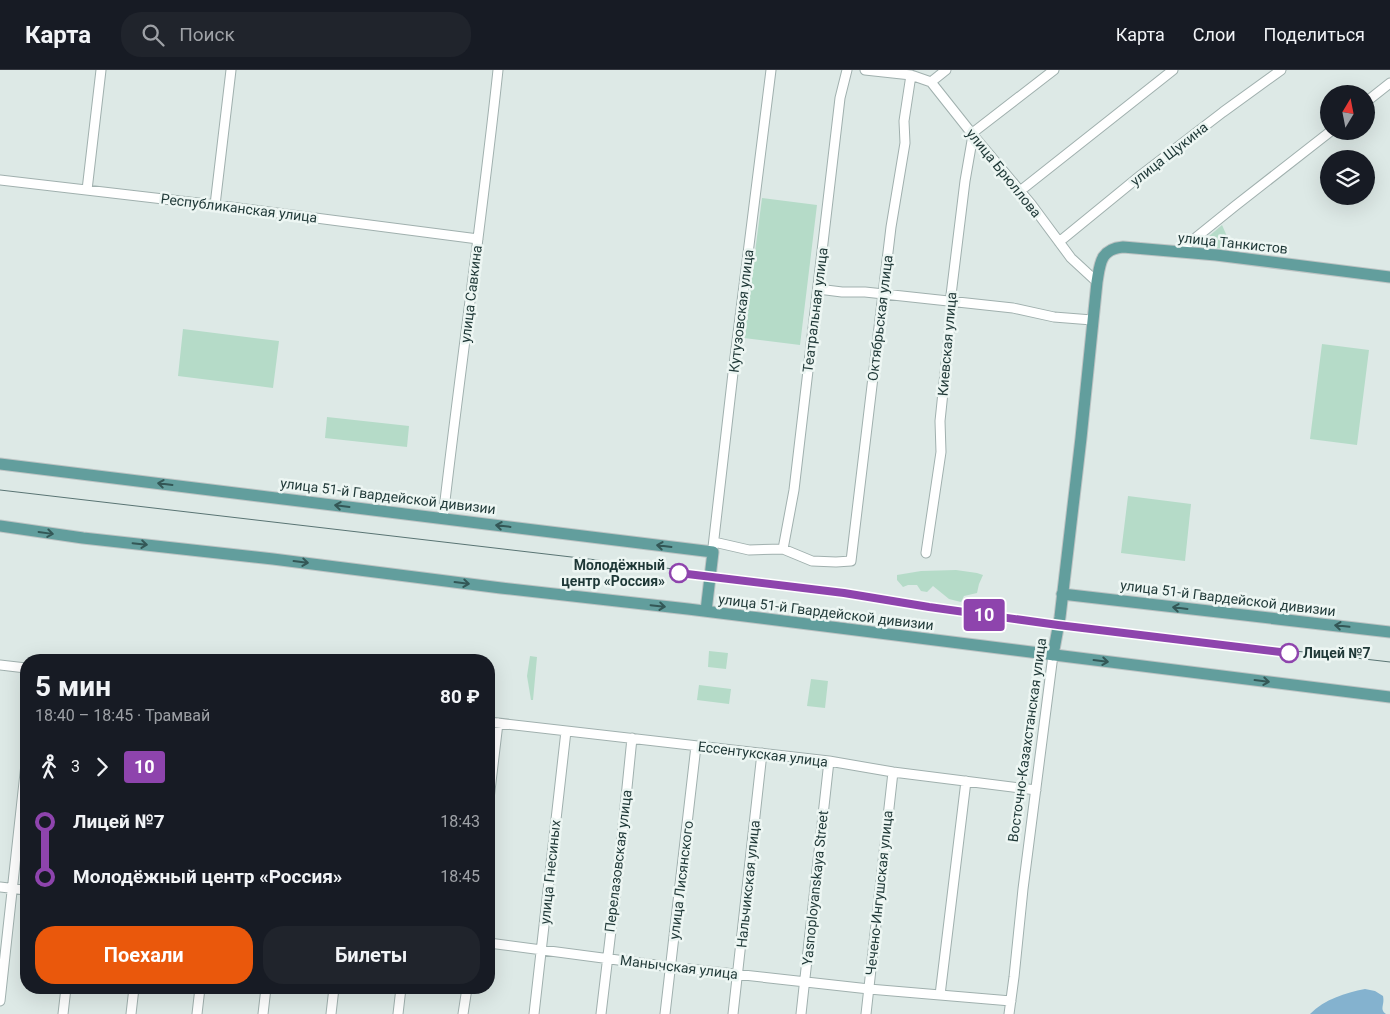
<!DOCTYPE html>
<html lang="ru">
<meta charset="utf-8">
<style>
:root{--surface:#171b24;--page:#20242c;--text:#f1f3f6;--muted:#9ea1a6;--line:#363941;--accent:#ea580c}
body{margin:0;font-family:Roboto,sans-serif;background:var(--page);color:var(--text);height:100vh;display:flex;flex-direction:column;font-size:19px;white-space:nowrap}
*{box-sizing:border-box;margin:0}
p{font-size:16px;color:var(--muted)}
.icon{flex:none;width:28px;height:28px;fill:none;stroke:currentColor;stroke-width:2;stroke-linecap:round;stroke-linejoin:round}
.map{position:relative;flex:1;overflow:hidden}
.sheet{position:absolute;left:20px;top:584px;width:475px;height:340px;display:flex;flex-direction:column;background:var(--surface);border-radius:20px;box-shadow:0 5px 20px #0002}
.sheet>*{flex:none}
.badge{padding:0 10px;border-radius:4px;font-size:18px;line-height:32px}
.needle{width:32px;rotate:10deg}
.buttons{position:absolute;left:1320px;top:15px;display:grid;gap:10px}
.buttons a{display:grid;place-items:center;width:55px;height:55px;border-radius:50%;background:var(--surface);box-shadow:0 5px 20px #0002;font-size:25px}
.map>.badge{position:absolute;translate:-50% -50%;box-shadow:0 0 0 2px #fff}
.legs{display:flex;align-items:center;gap:8px;height:55px;padding:0 15px;font-size:16px}
.legs p{margin-inline-start:auto}
.overview{display:flex;align-items:center;justify-content:space-between;height:85px;padding:0 15px}
h1{font-size:28px;font-weight:700;line-height:38px}
.primary-button{display:flex;gap:10px;margin-top:auto;padding:10px 15px}
.primary-button a{flex:1;height:58px;border-radius:20px;background:var(--accent);color:#fff;font-size:20px;font-weight:700;line-height:58px;text-align:center}
.primary-button a+a{background:var(--page);color:var(--text)}
ul{padding:0 15px;list-style:none}
li{display:flex;align-items:center;gap:18px;height:55px;font-size:19px}
li i{display:grid;place-items:center;width:8px;height:100%;margin:0 6px;background:currentColor}
li i::after{content:'';width:12px;height:12px;margin:-6px;border:4px solid;border-radius:50%;background:var(--surface)}
li p{margin-inline-start:auto}
li:first-child i{background:linear-gradient(#0000 50%,currentColor 0)}
li:last-child i{background:linear-gradient(currentColor 50%,#0000 0)}
header{display:flex;align-items:center;gap:30px;box-sizing:border-box;height:70px;padding:0 25px;background:var(--surface);border-bottom:1px solid var(--line)}
header strong{font-size:24px}
nav{display:flex;gap:28px;margin-inline-start:auto;font-size:18px}
.search{width:350px;height:45px;background:var(--page);display:flex;align-items:center;gap:12px;box-sizing:border-box;padding:0 18px;border-radius:20px;color:var(--muted);font-size:19px}
.map>svg:first-child{display:block}
</style>
<header>
<strong>Карта</strong>
<div class="search"><svg class="icon" aria-label="search" viewBox="0 0 24 24"><circle cx="10" cy="10" r="6"/><path d="M15 15l6 6"/></svg>Поиск</div>
<nav><a>Карта</a><a>Слои</a><a>Поделиться</a></nav>
</header>
<div class="map">
<svg width="1390" height="944" viewBox="0 0 1390 944">
<rect width="100%" height="100%" fill="#dde9e6"/>
<!-- green -->
<path fill="#b5dbc8" d="M762,128L817,135L800,275L744,268Z
M1222,155L1233,180L1199,176L1201,173Z
M183,259L279,271L273,318L178,306Z
M1322,274L1369,280L1357,375L1310,369Z
M327,347L409,356L407,377L325,368Z
M1128,426L1191,434L1185,491L1121,483Z
M956,500L977,503L983,505L979,514L977,523L964,526L961,532L949,529L933,516L927,522L921,521L917,515H908L903,517L897,510V505L921,501Z
M709,581L728,583L726,599L708,597Z
M530,586L537,587L533,630H531L527,606Z
M811,609L828,611L825,638L807,636Z
M699,615L731,619L729,634L697,630Z"/>
<!-- water -->
<path fill="#84b2cf" d="M1365,919L1375,921L1383,926C1385,935 1379,939 1386,944H1310C1325,929 1345,923 1365,919Z"/>
<g fill="none" stroke-linecap="round" stroke-linejoin="round">
<defs>
<path id="minor" d="M865,0L911,5L931,12L973,65L1031,134L1071,188L1097,212
M931,12L946,0
M1366,32L1390,13
M0,110L215,135L478,169
M87,120L101,0
M1020,121L1173,0
M215,135L231,0
M1059,172L1141,105L1223,42L1281,0
M1178,182L1235,136L1331,61
M818,219L842,222H865L1013,238L1054,247L1092,250
M443,448C460,299 482,150 498,0
M714,472L749,480L783,479L812,491L836,492L851,491L891,157L905,73L904,51L911,5
M713,477L733,303L771,0
M783,479L794,420L840,28L847,0
M926,483L941,382L940,351L952,236L951,225L965,111L973,65L975,61L1054,0
M0,595L26,598
M489,652L829,691L893,702L1036,720
M489,729L498,653
M0,817L26,820
M489,873L671,897L869,919L1011,931
M940,925L966,711
M0,931L26,694
M63,944L66,918
M131,944L134,918
M197,944L200,918
M263,944L266,918
M331,944L334,918
M398,944L401,918
M463,944L467,918
M534,944L566,661
M601,944L621,777L632,668
M665,944L696,676
M733,944L762,683
M801,944L829,691
M866,944L893,702
M1009,944L1014,907L1023,819L1053,585"/>
<path id="major" d="M0,394L713,482L706,541
M0,456L83,468L273,489L501,518L688,539L1390,627
M1062,524L1390,562
M1053,585L1060,547L1081,368L1097,212C1100,194 1100,179 1123,177L1216,185L1390,207"/>
</defs>
<!-- minor casing -->
<use href="#minor" stroke="#a0b0ae" stroke-width="11"/>
<!-- major casing -->
<use href="#major" stroke="#bcc3c3" stroke-width="13"/>
<!-- minor -->
<use href="#minor" stroke="#fff" stroke-width="9"/>
<!-- major -->
<use href="#major" stroke="#629e9d" stroke-width="11"/>
<!-- tram -->
<path stroke="#597473" stroke-width="1" d="M0,420L793,513C882,524 970,541 1059,552C1169,567 1280,579 1390,592"/>
</g>
<!-- one-way arrows -->
<defs><path id="oneway-shaft" d="M-6 0H5M1.5-3L5.5 0L1.5 3" fill="none" stroke-width="1.6" stroke-linecap="round" stroke-linejoin="round" transform="scale(1.25)"/></defs>
<g stroke="#335756">
<use href="#oneway-shaft" transform="translate(165 414) rotate(-173)"/>
<use href="#oneway-shaft" transform="translate(342 436) rotate(-173)"/>
<use href="#oneway-shaft" transform="translate(503 456) rotate(-173)"/>
<use href="#oneway-shaft" transform="translate(46 463) rotate(8)"/>
<use href="#oneway-shaft" transform="translate(140 474) rotate(6)"/>
<use href="#oneway-shaft" transform="translate(664 476) rotate(-173)"/>
<use href="#oneway-shaft" transform="translate(301 492) rotate(7)"/>
<use href="#oneway-shaft" transform="translate(462 513) rotate(7)"/>
<use href="#oneway-shaft" transform="translate(658 536) rotate(6)"/>
<use href="#oneway-shaft" transform="translate(1180 538) rotate(-173)"/>
<use href="#oneway-shaft" transform="translate(1342 556) rotate(-174)"/>
<use href="#oneway-shaft" transform="translate(1101 591) rotate(7)"/>
<use href="#oneway-shaft" transform="translate(1262 611) rotate(7)"/>
</g>
<g fill="none" stroke-linecap="round" stroke-linejoin="round">
<defs>
<path id="line-1" d="M679,503L844,523L929,537L1058,555L1289,583"/>
</defs>
<!-- line-1 casing -->
<use href="#line-1" stroke="#fff" stroke-width="11"/>
<!-- line-1 -->
<use href="#line-1" stroke="#8e44ad" stroke-width="8"/>
</g>
<!-- markers -->
<g fill="#fff" stroke="#8e44ad" stroke-width="2.5">
<circle cx="679" cy="503" r="9"/>
<circle cx="1289" cy="583" r="9"/>
</g>
<g text-anchor="middle" stroke-width="5" stroke-linejoin="round" paint-order="stroke">
<!-- street labels -->
<g font-size="14" fill="#1f3837" stroke="#edf6f3">
<text transform="translate(1169 84) rotate(-38)" y="5">улица Щукина</text>
<text transform="translate(1004 103) rotate(51)" y="5">улица Брюллова</text>
<text transform="translate(239 138) rotate(7)" y="5">Республиканская улица</text>
<text transform="translate(1233 173) rotate(6)" y="5">улица Танкистов</text>
<text transform="translate(471 224) rotate(-83)" y="5">улица Савкина</text>
<text transform="translate(815 240) rotate(-83)" y="5">Театральная улица</text>
<text transform="translate(741 241) rotate(-83)" y="5">Кутузовская улица</text>
<text transform="translate(880 248) rotate(-83)" y="5">Октябрьская улица</text>
<text transform="translate(947 274) rotate(-85)" y="5">Киевская улица</text>
<text transform="translate(388 426) rotate(7)" y="5">улица 51-й Гвардейской дивизии</text>
<text transform="translate(1228 528) rotate(7)" y="5">улица 51-й Гвардейской дивизии</text>
<text transform="translate(826 542) rotate(7)" y="5">улица 51-й Гвардейской дивизии</text>
<text transform="translate(1027 670) rotate(-82)" y="5">Восточно-Казахстанская улица</text>
<text transform="translate(763 684) rotate(7)" y="5">Ессентукская улица</text>
<text transform="translate(618 791) rotate(-83)" y="5">Перелазовская улица</text>
<text transform="translate(550 802) rotate(-84)" y="5">улица Гнесиных</text>
<text transform="translate(681 810) rotate(-83)" y="5">улица Лисянского</text>
<text transform="translate(748 814) rotate(-84)" y="5">Нальчикская улица</text>
<text transform="translate(815 818) rotate(-84)" y="5">Yasnoployanskaya Street</text>
<text transform="translate(879 823) rotate(-84)" y="5">Чечено-Ингушская улица</text>
<text transform="translate(679 897) rotate(7)" y="5">Манычская улица</text>
</g>
<!-- stop labels -->
<g font-size="14" font-weight="bold" fill="#1f3837" stroke="#edf6f3" text-anchor="end">
<text x="665" y="500">Молодёжный<tspan x="665" dy="16">центр «Россия»</tspan></text>
<text x="1303" y="588" text-anchor="start">Лицей №7</text>
</g>
</g>
</svg>
<div class="buttons">
<a><svg class="needle" viewBox="-14 -14 28 28"><path d="M0-13l5 13h-10z" fill="#e53935"/><path d="M0 13l5-13h-10z" fill="#9ea1a6"/></svg></a>
<a><svg class="icon" aria-label="layers" viewBox="0 0 24 24"><path d="M12 4l9 5-9 5-9-5zM3 14l9 5 9-5"/></svg></a>
</div>
<b class="badge" style="left:984px;top:545px;background:#8e44ad;color:#fff">10</b>
<section class="sheet">
<div class="overview"><div><h1>5 мин</h1><p>18:40 – 18:45 · Трамвай</p></div><b>80 ₽</b></div>
<div class="legs"><svg class="icon" aria-label="walk" viewBox="0 0 24 24"><circle cx="13" cy="4" r="2"/><path d="M13 8l-2 6 4 7M11 14l-3 7M7 12l3-4h3l4 4"/></svg>3<svg class="icon" aria-label="forward" viewBox="0 0 24 24"><path d="M9 5l7 7-7 7"/></svg><b class="badge" style="background:#8e44ad;color:#fff">10</b></div>
<ul>
<li><i style="color:#8e44ad"></i><b>Лицей №7</b><p>18:43</p></li>
<li><i style="color:#8e44ad"></i><b>Молодёжный центр «Россия»</b><p>18:45</p></li>
</ul>
<div class="primary-button"><a>Поехали</a><a>Билеты</a></div>
</section>
</div>
